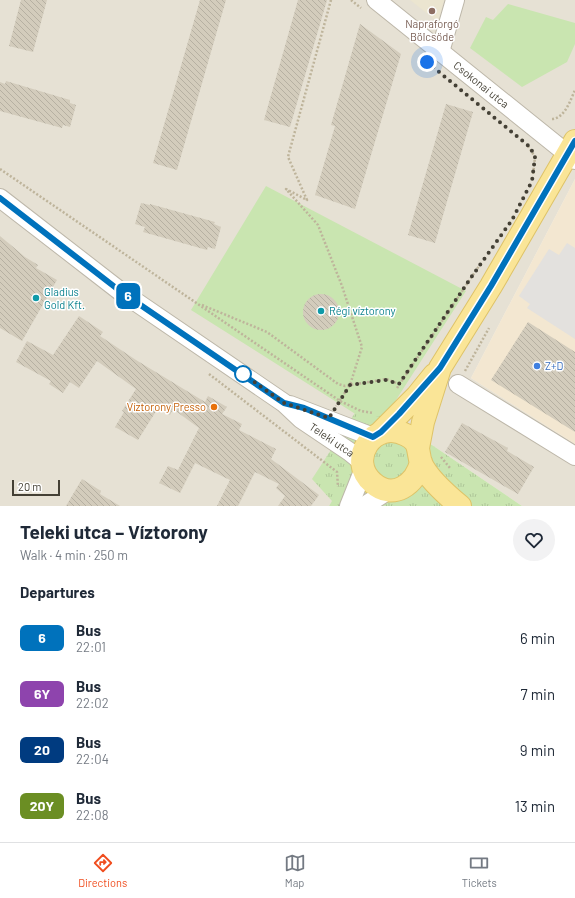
<!DOCTYPE html>
<meta charset="utf-8">
<style>
:root{--surface:#fff;--page:#f2f2f3;--text:#1f2937;--muted:#747a83;--line:#e0e1e3;--accent:#f04d1e}
body{margin:0;font-family:Barlow,sans-serif;background:var(--page);color:var(--text);height:100vh;display:flex;flex-direction:column;font-size:15px;white-space:nowrap}
*{box-sizing:border-box;margin:0}
p{font-size:13px;color:var(--muted)}
.icon{flex:none;width:22px;height:22px;fill:none;stroke:currentColor;stroke-width:2;stroke-linecap:round;stroke-linejoin:round}
.map{position:relative;height:506px;overflow:hidden}
.side{display:flex;flex-direction:column;background:var(--surface);flex:1}
.side>*{flex:none}
.badge{padding:0 8px;border-radius:6px;font-size:14px;line-height:26px}
.scale{position:absolute;left:12px;bottom:10px;width:48px;box-sizing:border-box;padding-left:4px;border:2px solid #444035;border-top:0;font-size:11px;line-height:14px;white-space:nowrap;color:#444035;-webkit-text-stroke:3px #fff;paint-order:stroke}
.you{position:absolute;width:20px;height:20px;margin:-10px;border:3px solid #fff;border-radius:50%;background:#1a73e8;box-shadow:0 0 0 6px #1a73e833}
.map>.badge{position:absolute;translate:-50% -50%;box-shadow:0 0 0 2px #fff}
h2{padding:0 20px;font-size:15px;line-height:36px}
.round{display:grid;place-items:center;flex:none;width:42px;height:42px;border-radius:21px;background:var(--page)}
.summary{display:flex;align-items:center;justify-content:space-between;height:68px;padding:0 20px}
h1{font-size:19px;font-weight:700;line-height:30px}
ul{padding:0;list-style:none}
li{display:flex;align-items:center;gap:12px;height:56px;padding:0 20px}
li div{flex:1}
li b{display:block;font-size:15px}
li em{font-style:normal}
li .badge{min-width:44px;font-weight:700;text-align:center}
.tab-bar{display:flex;justify-content:space-around;align-items:center;height:56px;border-top:1px solid var(--line);background:var(--surface);font-size:11px;color:var(--muted)}
.tab-bar a{display:grid;justify-items:center;gap:2px}
.tab-bar .on{color:var(--accent)}
.map>svg:first-child{display:block}
</style>
<div class="map">
<svg width="575" height="506" viewBox="0 0 575 506">
<defs>
<pattern id="grass-tufts" width="24" height="20" patternUnits="userSpaceOnUse"><rect width="24" height="20" fill="#c9e5b0"/><path d="M3 7l-1-3M5 7V3M7 7l1-3M15 17l-1-3M17 17v-4M19 17l1-3" fill="none" stroke="#aec698"/></pattern>
<pattern id="building-back-hatch" width="6" height="6" patternUnits="userSpaceOnUse"><rect width="6" height="6" fill="#d3ccbc"/><path d="M-1 5l2 2M0 0l6 6M5-1l2 2" fill="none" stroke="#b6b0a2"/></pattern>
</defs>
<rect width="100%" height="100%" fill="#f2efe6"/>
<!-- residential -->
<path fill="#e6e1d4" d="M0,0H575V179L471,378L575,444V506H522L364,399L332,502L329,506H0Z"/>
<!-- commercial -->
<path fill="#f3e7d1" d="M575,179V444L471,378Z"/>
<!-- education -->
<path fill="#ebe5d0" d="M410,0H444L438,22Z"/>
<!-- grass -->
<path fill="url(#grass-tufts)" d="M364,399L522,506H329L332,501L312,479Z"/>
<!-- park -->
<path fill="#c9e5b0" d="M508,4L575,23V44L567,62L522,87L470,48L486,17L493,20Z
M266,186L466,291L387,414L368,419L357,415L191,310Z"/>
<!-- parking -->
<path fill="#e3e1de" d="M567,243L575,248V339L527,308L530,304L519,296L549,249L559,255Z"/>
<!-- building -->
<path fill="url(#building-back-hatch)" d="M21,0H47L33,52L9,46Z
M200,0H226L177,170L153,163Z
M298,0H327L290,127L264,120Z
M360,24L401,54L355,209L315,195L335,126L331,125Z
M6,81L70,100V103L76,105L70,127L63,125L62,128L0,111V82L5,84Z
M446,104L473,112L435,243L408,235Z
M141,203L150,205V204L215,222L214,224L221,227L215,249L208,247L207,250L143,232L145,227L135,224Z
M0,236L25,257L38,265L36,268L57,280L22,341L0,328Z
M303 312a18 18 0 1 1 36 0a18 18 0 1 1-36 0Z
M79,316L103,332L100,336L136,360L205,402L208,396L227,407L222,414L242,424L239,430L276,449L271,459L319,495L311,506H278L285,496L276,488L279,484L255,472L238,506H217L230,480L195,463L180,493L159,483L168,466L178,470L199,428L173,409L170,415L158,408L138,440L115,427L124,412L122,411L136,389L97,361L79,388L70,382L63,393L49,384L51,381L16,362L27,341L53,355Z
M528,322L575,352V432L491,380Z
M462,423L508,448L507,451L534,467L518,494L445,452Z
M82,479L101,491L100,494L120,506H66Z"/>
<g fill="none" stroke-linecap="round" stroke-linejoin="round">
<defs>
<g id="minor">
<path id="s1" d="M376,0L575,160"/>
<path d="M440,52L455,0"/>
<path id="s2" d="M0,198L120,291L284,403L301,419L350,452L361,461"/>
<path d="M458,384L575,456"/>
<path d="M290,405L373,437"/>
<path d="M349,506L363,471"/>
<path d="M364,506L389,490"/>
</g>
<path id="major" d="M381,432L417,396L434,375
M418,448L423,422L440,368L491,286L575,141
M421,462C416,484 393,501 373,483C346,460 374,418 406,435C421,442 417,451 421,463C427,477 448,496 460,506"/>
</defs>
<!-- minor casing -->
<use href="#minor" stroke="#bdb7a9" stroke-width="20"/>
<!-- major casing -->
<use href="#major" stroke="#dec368" stroke-width="24"/>
<!-- path -->
<path stroke="#beb49b" stroke-width="2.5" stroke-dasharray="2 2" stroke-linecap="butt" d="M331,0L289,153L288,157L307,200L286,189L318,225L342,286L362,347L350,385L336,406
M351,0L361,8
M552,119C565,118 570,101 575,90
M528,146L535,157L533,175
M0,169L340,401L361,411L373,413
M202,305L267,332L338,384L345,386L386,379L399,384
M465,371L489,328
M209,374L337,472L338,487
M397,388L479,266
M441,457L450,468"/>
<!-- minor -->
<use href="#minor" stroke="#fff" stroke-width="18"/>
<!-- major -->
<use href="#major" stroke="#fae597" stroke-width="22"/>
</g>
<g fill="none" stroke-linecap="round" stroke-linejoin="round">
<defs>
<path id="line" d="M0,198L120,291L284,403L304,408L373,437L381,432L399,414L440,368L491,286L575,141"/>
</defs>
<!-- line casing -->
<use href="#line" stroke="#fff" stroke-width="9"/>
<!-- line -->
<use href="#line" stroke="#0072bc" stroke-width="6"/>
<!-- walk -->
<path stroke="#444035" stroke-width="4" stroke-dasharray="0 7.2" d="M243,374L284,403L329,418L350,385L386,380L399,384L470,279L512,220L532,181L535,157L530,147L427,62"/>
</g>
<!-- markers -->
<circle fill="#8d6e63" stroke="#fff" stroke-width="1.5" cx="432" cy="11" r="4"/>
<g fill="#0f9aa8" stroke="#fff" stroke-width="1.5">
<circle cx="36" cy="298" r="4"/>
<circle cx="321" cy="311" r="4"/>
</g>
<circle fill="#3f7fe0" stroke="#fff" stroke-width="1.5" cx="537" cy="366" r="4"/>
<circle fill="#fff" stroke="#0072bc" stroke-width="2" cx="243" cy="374" r="8"/>
<circle fill="#e8710a" stroke="#fff" stroke-width="1.5" cx="214" cy="407" r="4"/>
<g text-anchor="middle" stroke-width="3" stroke-linejoin="round" paint-order="stroke">
<!-- education labels -->
<g font-size="11" fill="#785e54" stroke="#fff">
<text x="432" y="28">Napraforgó<tspan x="432" dy="13">Bölcsőde</tspan></text>
</g>
<!-- street labels -->
<g font-size="11" fill="#444035" stroke="#fff">
<text dy="4" stroke="none"><textPath href="#s1" startOffset="135">Csokonai utca</textPath></text>
<text dy="4" stroke="none"><textPath href="#s2" startOffset="411">Teleki utca</textPath></text>
</g>
<!-- culture labels -->
<g font-size="11" fill="#0d838f" stroke="#fff" text-anchor="start">
<text x="44" y="296">Gladius<tspan x="44" dy="13">Gold Kft.</tspan></text>
<text x="329" y="315">Régi víztorony</text>
</g>
<!-- shop labels -->
<g font-size="11" fill="#366cbe" stroke="#fff" text-anchor="start">
<text x="545" y="370">Z+D</text>
</g>
<!-- food labels -->
<g font-size="11" fill="#c56008" stroke="#fff" text-anchor="end">
<text x="206" y="411">Víztorony Presso</text>
</g>
</g>
</svg>
<div class="scale">20 m</div>
<div class="you" style="left:427px;top:62px"></div>
<b class="badge" style="left:128px;top:296px;background:#0072bc;color:#fff">6</b>
</div>
<section class="side">
<div class="summary"><div><h1>Teleki utca – Víztorony</h1><p>Walk · 4 min · 250 m</p></div><a class="round"><svg class="icon" aria-label="heart" viewBox="0 0 24 24"><path d="M12 20l-8-8c-3-5 5-10 8-4 3-6 11-1 8 4z"/></svg></a></div>
<h2>Departures</h2>
<ul>
<li><span class="badge" style="background:#0072bc;color:#fff">6</span><div><b>Bus</b><p>22:01</p></div><em>6 min</em></li>
<li><span class="badge" style="background:#8e44ad;color:#fff">6Y</span><div><b>Bus</b><p>22:02</p></div><em>7 min</em></li>
<li><span class="badge" style="background:#003b80;color:#fff">20</span><div><b>Bus</b><p>22:04</p></div><em>9 min</em></li>
<li><span class="badge" style="background:#6b8e23;color:#fff">20Y</span><div><b>Bus</b><p>22:08</p></div><em>13 min</em></li>
</ul>
</section>
<nav class="tab-bar">
<a class="on"><svg class="icon" aria-label="directions" viewBox="0 0 24 24"><path d="M12 3l9 9-9 9-9-9zM9 14v-3h6M13 9l2 2-2 2"/></svg>Directions</a>
<a><svg class="icon" aria-label="map" viewBox="0 0 24 24"><path d="M3 6l6-2 6 2 6-2v14l-6 2-6-2-6 2zM9 4v14M15 6v14"/></svg>Map</a>
<a><svg class="icon" aria-label="tickets" viewBox="0 0 24 24"><path d="M3 7h18v10H3zM15 7v10"/></svg>Tickets</a>
</nav>
